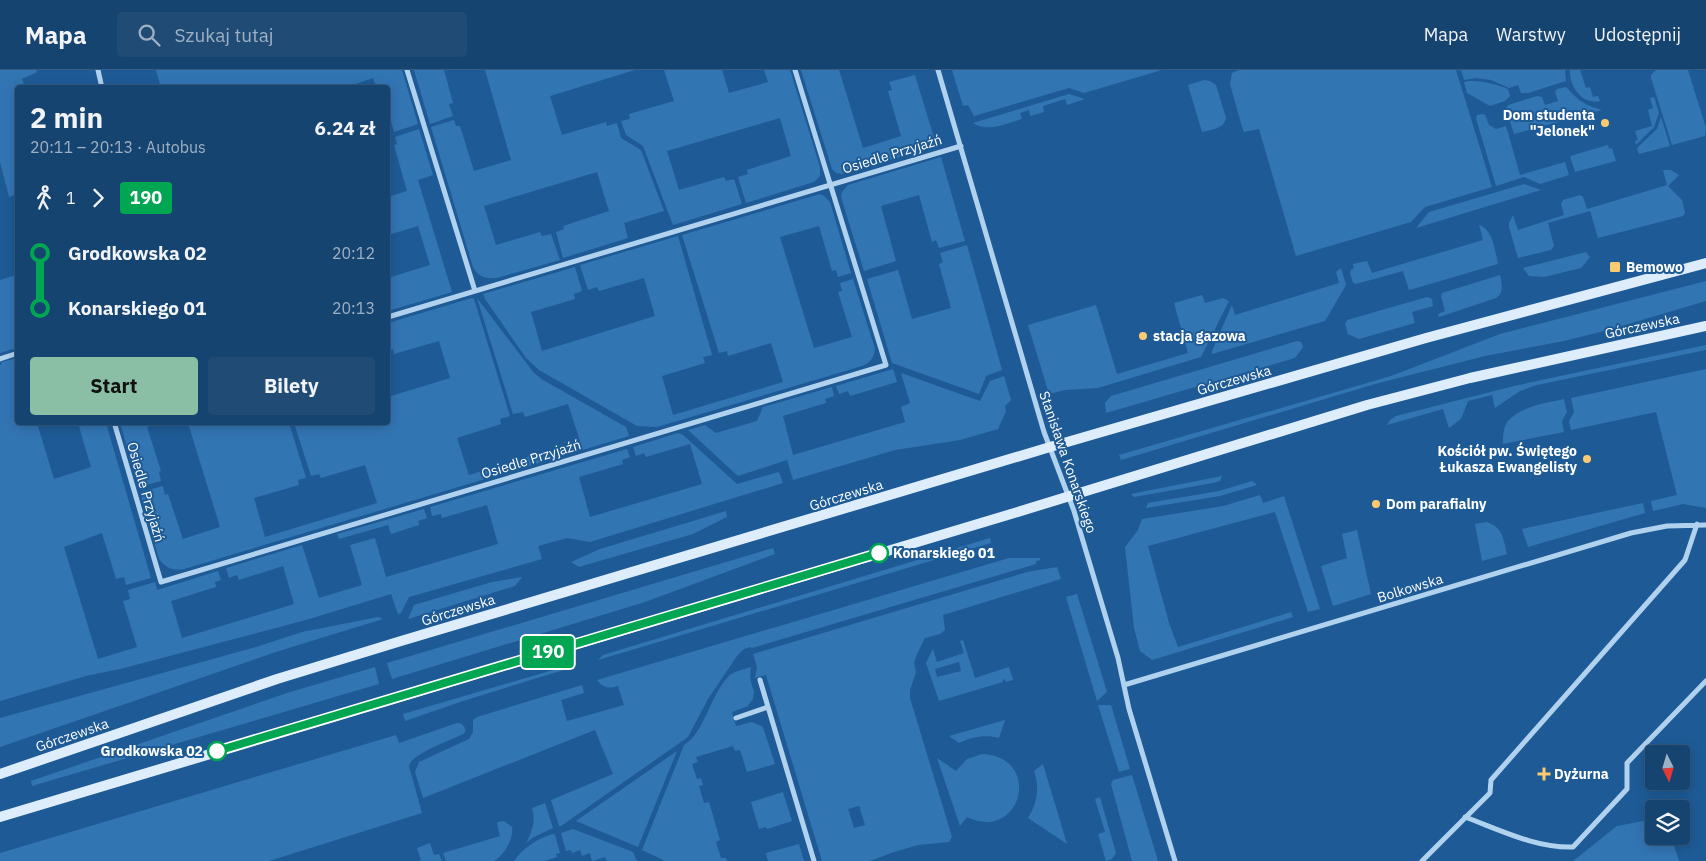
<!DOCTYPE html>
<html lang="pl">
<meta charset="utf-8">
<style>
:root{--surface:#164470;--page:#1f4b75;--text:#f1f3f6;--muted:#9eb0c3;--line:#355c83;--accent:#8abfa5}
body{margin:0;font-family:"IBM Plex Sans",sans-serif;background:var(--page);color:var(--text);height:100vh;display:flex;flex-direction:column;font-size:19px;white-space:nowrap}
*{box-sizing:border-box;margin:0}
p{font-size:16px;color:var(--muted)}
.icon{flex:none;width:28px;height:28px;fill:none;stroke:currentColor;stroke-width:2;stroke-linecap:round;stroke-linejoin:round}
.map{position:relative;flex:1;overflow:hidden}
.panel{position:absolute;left:15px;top:15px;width:375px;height:340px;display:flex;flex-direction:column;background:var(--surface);border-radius:5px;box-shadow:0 2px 12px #0003,0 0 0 1px var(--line)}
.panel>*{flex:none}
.badge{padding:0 10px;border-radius:4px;font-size:18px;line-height:32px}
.needle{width:32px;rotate:175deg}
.buttons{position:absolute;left:1645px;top:675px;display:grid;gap:10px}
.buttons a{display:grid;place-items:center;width:45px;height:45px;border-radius:5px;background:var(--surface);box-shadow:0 2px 12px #0003,0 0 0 1px var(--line);font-size:25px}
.map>.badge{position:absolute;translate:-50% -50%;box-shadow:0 0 0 2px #fff}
.legs{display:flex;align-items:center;gap:8px;height:55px;padding:0 15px;font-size:16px}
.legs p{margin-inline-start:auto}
.headline{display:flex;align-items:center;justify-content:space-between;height:85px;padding:0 15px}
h1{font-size:28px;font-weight:800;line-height:38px}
.action{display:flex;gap:10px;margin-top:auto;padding:10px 15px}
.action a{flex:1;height:58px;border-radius:5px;background:var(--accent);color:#111;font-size:20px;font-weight:800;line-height:58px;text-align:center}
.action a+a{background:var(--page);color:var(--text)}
ul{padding:0 15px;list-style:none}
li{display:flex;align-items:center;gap:18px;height:55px;font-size:19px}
li i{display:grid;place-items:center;width:8px;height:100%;margin:0 6px;background:currentColor}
li i::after{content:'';width:12px;height:12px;margin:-6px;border:4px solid;border-radius:50%;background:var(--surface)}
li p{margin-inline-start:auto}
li:first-child i{background:linear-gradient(#0000 50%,currentColor 0)}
li:last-child i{background:linear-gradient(currentColor 50%,#0000 0)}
header{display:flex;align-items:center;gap:30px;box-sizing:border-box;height:70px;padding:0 25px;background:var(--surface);border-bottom:1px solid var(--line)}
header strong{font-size:24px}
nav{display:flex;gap:28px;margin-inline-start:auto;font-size:18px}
.search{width:350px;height:45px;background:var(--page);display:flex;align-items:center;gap:12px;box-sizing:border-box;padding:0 18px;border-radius:5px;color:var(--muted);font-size:19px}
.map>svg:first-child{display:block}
</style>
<header>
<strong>Mapa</strong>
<div class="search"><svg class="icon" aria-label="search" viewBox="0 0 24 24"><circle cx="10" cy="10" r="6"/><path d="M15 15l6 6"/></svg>Szukaj tutaj</div>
<nav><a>Mapa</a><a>Warstwy</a><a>Udostępnij</a></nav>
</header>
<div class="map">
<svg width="1706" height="791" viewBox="0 0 1706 791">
<rect width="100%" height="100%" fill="#1e5b96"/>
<!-- green -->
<path fill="#3275b3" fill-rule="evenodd" d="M0,0H36L37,2L22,9L25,17L18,18L17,135L15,125L9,127L0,92Z
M156,0H402L418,54L394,62L391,51L388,52V18L376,17L373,8L344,18L149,17L160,14Z
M414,0H444L453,33L449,34L453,46L430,54Z
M485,0H635L550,26L562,65L606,52L607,56L617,53L621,68L641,80L664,141L624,153L628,168L563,188L556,162L564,159L563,156L609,141L597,102L484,136L496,175L540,162L542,166L551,164L560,190L497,208C486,209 478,207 473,197L431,57L454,50L456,56H460L474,101L511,90Z
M664,0H722L729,23L768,12L764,0H790L820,97V106L814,112L746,133L738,107L748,104L747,100L791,86L780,48L667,81L679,120L724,107L726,111L734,109L742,134L673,155L643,76L626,65L621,51L630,49L629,44L674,31Z
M801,0H839L863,78L901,66L888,21L892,20L889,12L915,5L935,71L933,77L843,104L836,103L832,99Z
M952,0H1162L1084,23L1069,18L974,46L968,35L963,36Z
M1239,0H1456L1492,117L1425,137L1411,152L1296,186L1259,59L1244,62L1242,57L1230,14L1232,3Z
M1461,0H1565L1566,11L1528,23H1521L1518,15L1509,18L1491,10L1475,8L1464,10Z
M1570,0H1580L1586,18L1590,17L1593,27L1598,26L1600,31C1582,35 1569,16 1570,0Z
M1656,0H1688L1706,58L1705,66L1672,75L1651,8V5Z
M1204,10L1210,11L1216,15L1226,48C1224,59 1211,60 1202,62L1188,15Z
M1470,11C1484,11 1496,14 1508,19L1510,26L1505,31L1490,36L1467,23L1464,12Z
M1566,17C1578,30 1584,35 1602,40L1514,64L1506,39L1508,35L1537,26L1542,27L1545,35L1558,31L1555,22L1557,19Z
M1069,24L1085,29L1067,35L1065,29L1043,36L1044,42L1030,46L1029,40L1020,43L1022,49C1007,53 987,63 973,53Z
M1654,27L1659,43L1654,57L1636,75L1635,71L1638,70L1635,61L1652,56L1648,40L1653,38L1650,28Z
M1482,44L1485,45L1489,55L1496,59L1506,56L1520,105L1565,92L1569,105L1540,114L1524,107L1496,116L1476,48L1477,45Z
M1661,47L1670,76L1639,84L1637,78L1657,59Z
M419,59L433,105L418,110L452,222L388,241V208L430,195L418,156L388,165V127L407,121L394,75L397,74L395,67Z
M1608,75L1609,79L1612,78L1616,91L1575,102L1570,86Z
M941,87L965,171L939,178L936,170L932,172L919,125L881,136L896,191L864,201L841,127L842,122L848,115Z
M1663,100H1671L1679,105L1668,116L1682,130L1685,143L1683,146L1598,168L1590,141L1548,153L1554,176L1551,180L1518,188L1509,157V153L1513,145L1518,160L1564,145L1561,134L1563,130L1580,125L1583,127L1587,139L1667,115Z
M1524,114L1541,120L1416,158L1429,142Z
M820,124L824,126L830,132L851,203L838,207L836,200L832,201L819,156L780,167L814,278L852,267L838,222L842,221L840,213L853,209L875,279C874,288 870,293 862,296L657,357L637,356L539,300L526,288L485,229L483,224L575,197L582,221L574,224L575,229L531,242L542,281L655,246L644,208L599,221L597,217L588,220L580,195L678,166L712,285L703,287L705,293L662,306L673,345L783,312L771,273L728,286L727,281L719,283L682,165Z
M1479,155C1493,159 1495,181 1498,194L1413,219L1409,220L1403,201L1356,214L1353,213L1350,203L1351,200L1354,198L1353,194L1367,191L1372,203L1483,170Z
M967,175L1002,300L986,306L979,324L892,293L867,209L898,200L912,249L951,238L939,194L943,192L940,183Z
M1586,182L1590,187L1581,198L1544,207L1529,206L1523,198Z
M17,198V278L0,283V210L16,205L14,199Z
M1341,198L1346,215L1325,251L1212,284V281L1232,235L1235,245L1339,213L1336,202Z
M1500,205C1502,214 1504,223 1496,228L1439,247L1438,244L1445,241L1441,226L1442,223Z
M1706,211V231L1608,260L1564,271L1485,286L1375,314L1121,390L1119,385L1391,306L1500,264Z
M1202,225L1205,233L1223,228L1229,231L1201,287L1098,318L1065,320L1049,324L1028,255L1096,235L1117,304L1188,283L1174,233Z
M1427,227L1432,229L1433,236L1412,242L1415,253L1359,269L1348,264L1345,254L1347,250Z
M472,228L474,229L510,346L500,349L501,354L457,368L469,405L580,371L568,334L525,347L523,342L513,344L477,228L534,303L543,310L626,357L629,366L184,499C174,501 165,498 159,489L140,422L163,416L165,425L168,424L183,469L220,457L188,353H289L306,408L298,410L299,415L254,428L265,467L377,433L365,395L321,408L319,404L311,406L294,353L388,352V327L450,308L439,271L394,284L393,279L388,281V253Z
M1297,271L1301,272L1303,277L1295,288L1106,343L1105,333L1111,326Z
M1706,275V280L1537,315L1520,321L1495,338L1492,325L1468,331L1461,349L1449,358L1443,339L1387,355L1390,350L1396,346L1514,316Z
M17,288L18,352L37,353L54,409L91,397L78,353H106L151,508L126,515L124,507L116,509L102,463L64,477L98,589L137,577L123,531L130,529L128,520L155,512L157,520L218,501L221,510L215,512L216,517L171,531L182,568L294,534L283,496L239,510L237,505L229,508L226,498L302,475L319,528L362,515L350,475L375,468L386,507L498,474L487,435L442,448L441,444L432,446L430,437L627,379L630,387L622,390L623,394L579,407L590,447L702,414L690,374L646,387L644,383L636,386L633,377L678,363L683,365L737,414L779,402L783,413L590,472L567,468L538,476L542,489L409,527L401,543L398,544L391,524L306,550L120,599L86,606L0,631V296L2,292Z
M893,299L897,312L850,326L848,321L839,324L836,316Z
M1706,299V438L1683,434L1653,441L1651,431L1677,425L1656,342L1571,360L1569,351L1574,342L1571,328Z
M901,303L980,331L990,311L1004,306L1011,330L1005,336L1006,341L998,359L960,370L895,380L793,410L787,390L738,406L688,360L705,355L716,363L757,351L763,337L832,317L834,326L825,329L826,333L783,346L793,385L905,352L901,337L910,333Z
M1564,329L1567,342L1562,351L1564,362L1503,374C1503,366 1503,357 1508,351C1522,336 1546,333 1564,329Z
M120,353H161L147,357L161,401L159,402L161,411L139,417Z
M1222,406L1220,411L1213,413L1134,427L1131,424Z
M1252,411L1257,415L1220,426L1146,438L1148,433L1219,421Z
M1260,425L1263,433L1284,426L1320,539L1308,542L1275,442L1148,476L1169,553L1178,577L1291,542L1293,547L1152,590L1140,581L1134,558L1125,477L1138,460L1142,449L1223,436Z
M1643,433L1645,443L1528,477L1522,459Z
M424,439L427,448L418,451L419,455L391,464L388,455L339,469L337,464Z
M726,441L727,447L693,464L582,496L579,497L571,492L600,479Z
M1487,452C1503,458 1503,468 1507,484L1482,491L1475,454Z
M1357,460L1371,524L1333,536L1321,496L1347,488L1342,464Z
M990,468L991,473L598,590L603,585Z
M773,478L775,484L645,532L392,609L387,593Z
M1009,488H1040V490L1036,491V494L752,578L750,577L744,579L737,586L708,629L688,667L561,756H559L551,730L613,704L595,660L423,728L415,702L419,692L469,669L473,662V650L477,647L582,615L584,623L561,630L567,651L624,635L618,616C610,619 603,618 597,610Z
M1057,497L1061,509L943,545L945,560L940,564L925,568L917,584L914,593L916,602L910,620V628L952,767L949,772L918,775L894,782L870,791H822L766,605L755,608L757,597L753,584L1027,502ZM859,736L865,755L854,758L848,739Z
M522,507L515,516L408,549L414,535L492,512Z
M1077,524L1107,622L1097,631L1066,527Z
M378,547L383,549L279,581L0,677V648L256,577L302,562Z
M963,570L975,608L1009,597L1013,610L1006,612L1005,609L1003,610V612L939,631L926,593L933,579L937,592L964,583L960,571ZM959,592L961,601L937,607L935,599Z
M375,597L379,614L32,716L31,711L287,623Z
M563,597L570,598L463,631L405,651L403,644Z
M751,597L750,608L754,622L753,629L748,636L732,642L736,656L752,652L763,657L775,694L747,702L740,680L735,681L733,676L696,687L698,692L692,694L697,709L701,708L703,715L699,716L704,733L709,732L720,770L716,772L721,788H726L727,791H665L642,780L684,675C704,664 711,623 729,606C734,601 745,599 751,597Z
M1098,635H1111L1130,699L1119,702Z
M1005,650L999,668C986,664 971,667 959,673L949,666Z
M457,653L462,654L465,658V662L463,664C451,670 411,684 409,696L422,743L269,791H0V783L396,665L399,673Z
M677,681L638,777L576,751Z
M982,684C1044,687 1021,773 967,747L960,756L937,688L956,701L967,689Z
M1043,694L1067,774L1028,748C1037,734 1040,717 1034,701Z
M1132,705L1158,791H1132L1111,714L1113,710Z
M783,722L792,751L767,759L766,757L759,759L751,732Z
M1100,727L1116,783L1112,789L1106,791L1098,764L1105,762L1095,729Z
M545,733L553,758L534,767L526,773C532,762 536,751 532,738Z
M1654,749V766H1671L1679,791H1573L1617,756Z
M504,751L512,757C514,769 504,785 494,791H446L443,783L500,766L497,753L498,752Z
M573,759L633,782L637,791H607L605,787L592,791L590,783L582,786L580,780L572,783L571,780L566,781L561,763Z
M553,764L555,765L560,783L556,784L557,787L544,791H514C523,778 538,768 553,764Z
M430,773L434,785L439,784L442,791H419L421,790L417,778Z
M799,774L804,791H768L766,783Z"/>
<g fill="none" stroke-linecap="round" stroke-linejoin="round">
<!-- minor -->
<path stroke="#b1d2ef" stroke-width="5" d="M98,0L102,18
M407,0L475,221
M938,0L1044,362L1074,441L1118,588L1129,639L1175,791
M388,247L961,76
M0,289L18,283
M114,352L161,512L886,295L795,0
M760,610L814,791
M1124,615L1631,463L1667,456L1706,455
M736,648L768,637
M1465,747C1500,760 1535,778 1573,777L1627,719V693L1706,611
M1422,791L1490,723L1491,710L1685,490L1697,454"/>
<!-- secondary -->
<path stroke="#deedfb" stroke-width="10" d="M0,704L277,609L401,571L1050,377L1426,268L1706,193
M0,747L1011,444L1367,335L1470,308L1706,256"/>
</g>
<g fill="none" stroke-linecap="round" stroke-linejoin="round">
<defs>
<path id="line-1" d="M217,681L879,483"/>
</defs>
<!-- line-1 casing -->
<use href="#line-1" stroke="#fff" stroke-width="11"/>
<!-- line-1 -->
<use href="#line-1" stroke="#00a651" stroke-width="8"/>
</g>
<!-- markers -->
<g fill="#feca70" stroke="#1e5b96" stroke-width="2">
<circle cx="1605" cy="53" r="5"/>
<rect x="1609" y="191" width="12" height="12" rx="2.5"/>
<circle cx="1143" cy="266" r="5"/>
<circle cx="1587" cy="389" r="5"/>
<circle cx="1376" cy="434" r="5"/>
<path d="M1541.5 696.5h5v5h5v5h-5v5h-5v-5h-5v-5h5z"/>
</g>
<g fill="#fff" stroke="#00a651" stroke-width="2.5">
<circle cx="879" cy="483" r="9"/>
<circle cx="217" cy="681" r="9"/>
</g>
<g text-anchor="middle" stroke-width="4" stroke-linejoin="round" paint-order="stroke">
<!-- poi labels -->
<g font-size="14" font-weight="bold" fill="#fff" stroke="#1e5b96" text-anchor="start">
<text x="1595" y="50" text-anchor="end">Dom studenta<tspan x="1595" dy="16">"Jelonek"</tspan></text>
<text x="1626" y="202">Bemowo</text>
<text x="1153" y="271">stacja gazowa</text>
<text x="1577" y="386" text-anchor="end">Kościół pw. Świętego<tspan x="1577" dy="16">Łukasza Ewangelisty</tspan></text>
<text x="1386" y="439">Dom parafialny</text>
<text x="1554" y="709">Dyżurna</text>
</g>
<!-- street labels -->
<g font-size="14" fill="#fff" stroke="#1e5b96">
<text transform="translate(892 84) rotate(-17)" y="5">Osiedle Przyjaźń</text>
<text transform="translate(1642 256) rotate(-12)" y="5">Górczewska</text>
<text transform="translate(1234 310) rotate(-16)" y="5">Górczewska</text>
<text transform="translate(531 389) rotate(-17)" y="5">Osiedle Przyjaźń</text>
<text transform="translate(1068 392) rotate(71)" y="5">Stanisława Konarskiego</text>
<text transform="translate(146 422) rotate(74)" y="5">Osiedle Przyjaźń</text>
<text transform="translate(846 425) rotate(-17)" y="5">Górczewska</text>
<text transform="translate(1410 518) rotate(-17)" y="5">Bolkowska</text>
<text transform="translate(458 540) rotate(-17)" y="5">Górczewska</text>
<text transform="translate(72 665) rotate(-19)" y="5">Górczewska</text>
</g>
<!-- stop labels -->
<g font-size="14" font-weight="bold" fill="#fff" stroke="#1e5b96" text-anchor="start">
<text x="893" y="488">Konarskiego 01</text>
<text x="203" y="686" text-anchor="end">Grodkowska 02</text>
</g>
</g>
</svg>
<div class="buttons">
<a><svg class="needle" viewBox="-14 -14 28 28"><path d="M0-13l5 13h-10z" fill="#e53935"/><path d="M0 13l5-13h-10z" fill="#9eb0c3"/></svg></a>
<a><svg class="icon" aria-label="layers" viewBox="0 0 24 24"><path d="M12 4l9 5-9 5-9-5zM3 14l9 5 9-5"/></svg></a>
</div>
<b class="badge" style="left:548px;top:582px;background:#00a651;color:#fff">190</b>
<section class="panel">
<div class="headline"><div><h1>2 min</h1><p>20:11 – 20:13 · Autobus</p></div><b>6.24 zł</b></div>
<div class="legs"><svg class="icon" aria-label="walk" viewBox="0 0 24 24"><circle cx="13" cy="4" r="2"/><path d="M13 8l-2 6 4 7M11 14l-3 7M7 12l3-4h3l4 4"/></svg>1<svg class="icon" aria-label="forward" viewBox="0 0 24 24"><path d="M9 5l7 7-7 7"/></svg><b class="badge" style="background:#00a651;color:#fff">190</b></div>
<ul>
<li><i style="color:#00a651"></i><b>Grodkowska 02</b><p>20:12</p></li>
<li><i style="color:#00a651"></i><b>Konarskiego 01</b><p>20:13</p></li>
</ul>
<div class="action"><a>Start</a><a>Bilety</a></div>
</section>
</div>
